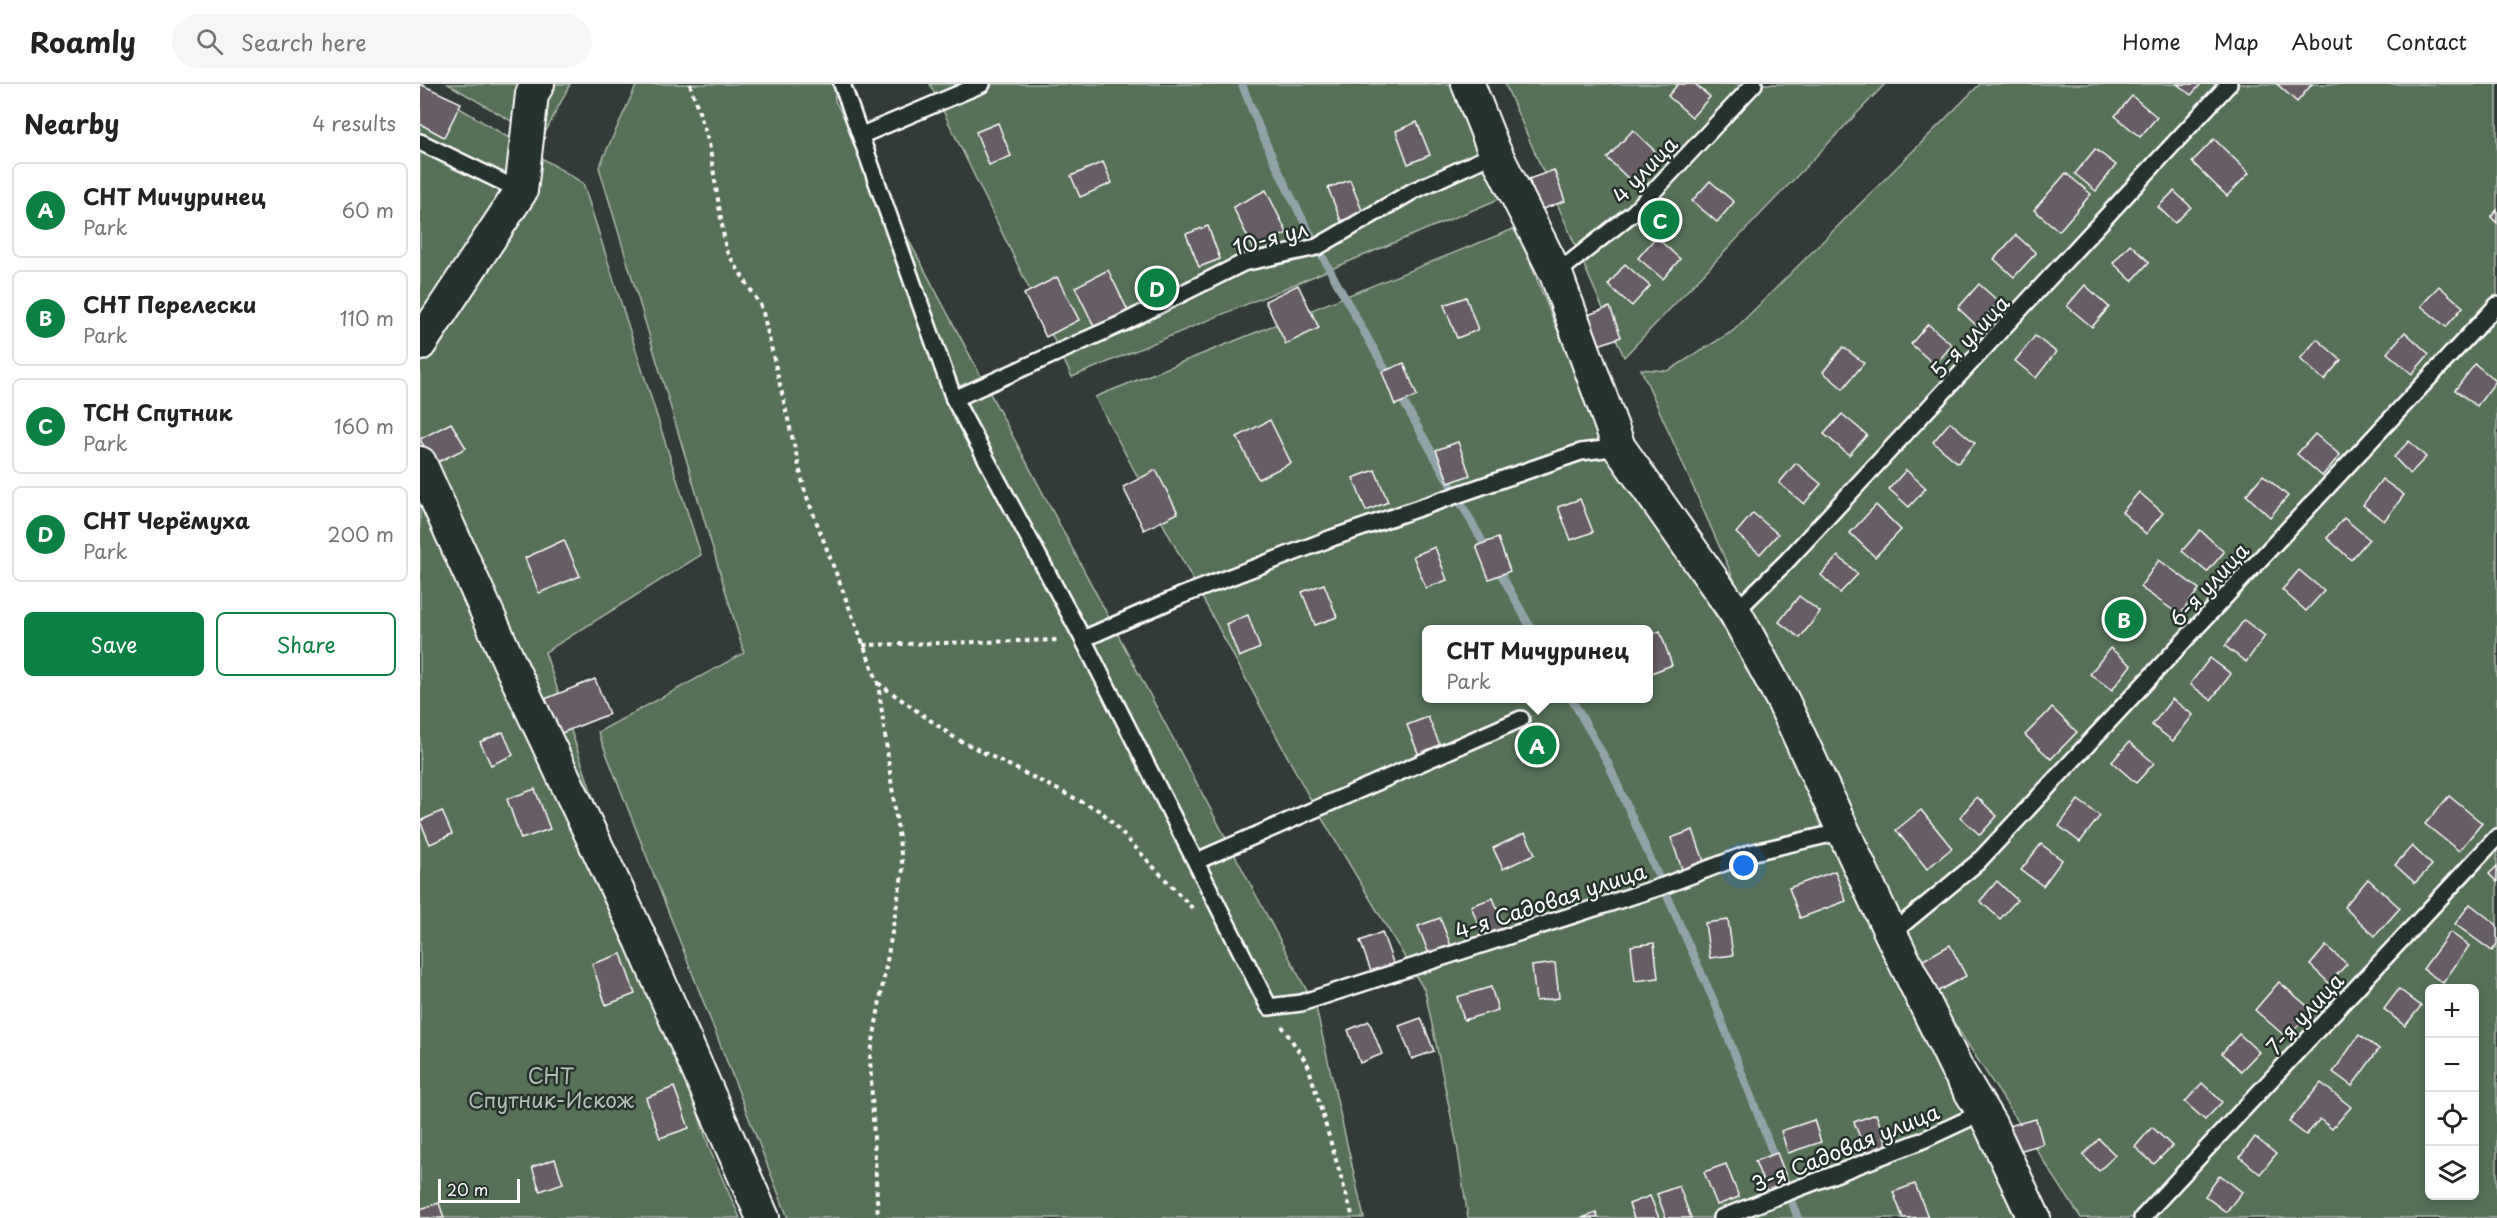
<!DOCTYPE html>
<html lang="en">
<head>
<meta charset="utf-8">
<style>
	body { margin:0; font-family:"Playpen Sans",sans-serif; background:#f6f6f6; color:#222 }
	.controls { position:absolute; right:18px; bottom:18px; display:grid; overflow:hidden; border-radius:9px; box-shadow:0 3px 9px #0003 }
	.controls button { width:54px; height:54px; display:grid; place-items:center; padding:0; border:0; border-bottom:2px solid #e0e0e0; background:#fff; color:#222; font:30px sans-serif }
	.scale { position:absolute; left:18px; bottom:15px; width:82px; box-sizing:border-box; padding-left:6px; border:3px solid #fff; border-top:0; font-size:16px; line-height:21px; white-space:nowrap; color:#fff; -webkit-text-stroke:4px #26332d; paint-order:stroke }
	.you { position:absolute; left:1324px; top:782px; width:21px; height:21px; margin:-15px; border:4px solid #fff; border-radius:50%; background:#1a73e8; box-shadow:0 0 0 9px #1a73e833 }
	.badge { display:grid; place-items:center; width:39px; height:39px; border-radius:50%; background:#0b8043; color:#fff; font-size:20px; font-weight:700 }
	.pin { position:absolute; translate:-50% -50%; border:3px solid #fff; box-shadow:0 2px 6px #0006 }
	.popup { position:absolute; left:1002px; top:541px; width:231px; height:78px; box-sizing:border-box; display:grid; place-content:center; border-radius:9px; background:#fff; filter:drop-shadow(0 2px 4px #0005); font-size:20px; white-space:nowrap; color:#767676 }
	.popup b { font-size:22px; color:#222 }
	.popup::after { content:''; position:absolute; left:50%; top:100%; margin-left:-12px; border:12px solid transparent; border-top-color:#fff }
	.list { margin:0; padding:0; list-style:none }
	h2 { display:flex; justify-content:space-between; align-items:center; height:78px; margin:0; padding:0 24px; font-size:26px }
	h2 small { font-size:20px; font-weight:400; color:#767676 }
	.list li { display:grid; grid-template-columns:39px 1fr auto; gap:18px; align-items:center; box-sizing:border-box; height:96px; margin:0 12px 12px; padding:0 12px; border:2px solid #e0e0e0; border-radius:9px }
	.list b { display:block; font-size:22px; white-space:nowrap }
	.list p { margin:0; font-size:20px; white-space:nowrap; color:#767676 }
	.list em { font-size:20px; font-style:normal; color:#767676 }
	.actions { display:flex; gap:12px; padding:18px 24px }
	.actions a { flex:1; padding:14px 0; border:2px solid #0b8043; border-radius:9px; text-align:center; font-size:21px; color:#0b8043 }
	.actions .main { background:#0b8043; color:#fff }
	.icon { flex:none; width:33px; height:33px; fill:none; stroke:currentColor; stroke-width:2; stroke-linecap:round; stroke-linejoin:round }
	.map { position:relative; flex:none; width:2077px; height:1134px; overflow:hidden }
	header { display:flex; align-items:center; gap:36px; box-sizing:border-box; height:84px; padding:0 30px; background:#fff; border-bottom:2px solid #e0e0e0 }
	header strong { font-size:28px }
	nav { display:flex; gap:33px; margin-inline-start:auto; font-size:21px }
	.search { width:420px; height:54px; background:#f6f6f6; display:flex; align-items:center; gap:15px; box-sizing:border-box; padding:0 21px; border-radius:33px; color:#767676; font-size:22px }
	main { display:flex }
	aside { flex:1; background:#fff }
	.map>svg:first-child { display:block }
	.green { fill:#577158; stroke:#abb8ac; stroke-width:1.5; fill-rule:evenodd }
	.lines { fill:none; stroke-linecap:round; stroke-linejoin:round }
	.stream { stroke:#90a3a7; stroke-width:8 }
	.building { fill:#665d65; stroke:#fff; stroke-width:1.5 }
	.lane-casing { stroke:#fff; stroke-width:20 }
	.street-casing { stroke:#fff; stroke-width:36 }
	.path { stroke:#fff; stroke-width:4; stroke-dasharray:4.5 4.5; stroke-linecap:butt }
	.lane { stroke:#26332d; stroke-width:15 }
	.street { stroke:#26332d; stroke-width:32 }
	.labels { text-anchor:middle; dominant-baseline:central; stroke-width:5; stroke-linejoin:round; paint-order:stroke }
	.street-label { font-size:21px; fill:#fff; stroke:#26332d }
	.park-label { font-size:21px; fill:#b3bfb4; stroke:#26332d }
</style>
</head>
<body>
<header>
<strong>Roamly</strong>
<div class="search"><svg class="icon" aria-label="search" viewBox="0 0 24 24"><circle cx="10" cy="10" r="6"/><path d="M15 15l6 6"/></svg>Search here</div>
<nav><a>Home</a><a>Map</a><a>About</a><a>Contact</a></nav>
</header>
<main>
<aside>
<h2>Nearby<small>4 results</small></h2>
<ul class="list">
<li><span class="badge">A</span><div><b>СНТ Мичуринец</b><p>Park</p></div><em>60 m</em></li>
<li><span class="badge">B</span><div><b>СНТ Перелески</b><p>Park</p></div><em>110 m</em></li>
<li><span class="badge">C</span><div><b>ТСН Спутник</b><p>Park</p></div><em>160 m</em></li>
<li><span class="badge">D</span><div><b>СНТ Черёмуха</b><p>Park</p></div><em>200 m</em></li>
</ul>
<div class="actions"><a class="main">Save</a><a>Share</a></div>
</aside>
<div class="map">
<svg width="2077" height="1134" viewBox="0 0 2077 1134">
	<rect width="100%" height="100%" fill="#333b38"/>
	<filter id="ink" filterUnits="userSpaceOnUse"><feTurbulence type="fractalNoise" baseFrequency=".0167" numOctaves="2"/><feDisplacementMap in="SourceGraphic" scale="12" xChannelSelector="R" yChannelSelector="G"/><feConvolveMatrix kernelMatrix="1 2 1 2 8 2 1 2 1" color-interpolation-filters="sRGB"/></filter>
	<g filter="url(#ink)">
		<!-- green -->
		<g class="green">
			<path d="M 0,0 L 163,99 L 281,471 L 125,568 L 291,1069 L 320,1134 L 0,1134 Z"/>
			<path d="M 28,0 L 150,0 L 122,55 Z"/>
			<path d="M 217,0 L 414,0 L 415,17 L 896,924 L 944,1134 L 368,1134 L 178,648 L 324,569 L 179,83 Z"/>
			<path d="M 510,0 L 1031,0 L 1079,115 L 652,293 Z"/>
			<path d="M 1085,0 L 1465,0 L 1204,273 Z"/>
			<path d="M 1560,0 L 2077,0 L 2077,1134 L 1661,1134 L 1459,824 L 1221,285 L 1248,287 L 1313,247 ZM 2010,904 L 2054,904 L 2054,1112 L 2010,1112 Z"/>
			<path d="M 1096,144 L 1188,371 L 1349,611 L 1600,1134 L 1048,1134 L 1037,1061 L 1005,907 L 888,711 L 675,313 ZM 1006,546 L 1228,546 L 1228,614 L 1006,614 Z"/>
		</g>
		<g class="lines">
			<!-- stream -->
			<g class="stream">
				<path d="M 822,0 C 860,103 917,199 970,294"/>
				<path d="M 978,308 L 1069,469"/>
				<path d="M 1077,483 L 1112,546"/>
				<path d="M 1151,614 L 1188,679 L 1296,922 L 1357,1080"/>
				<path d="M 1367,1106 L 1378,1134"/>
			</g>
		</g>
		<!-- building -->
		<g class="building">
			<path d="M 0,0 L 41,19 L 24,53 L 0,40 Z"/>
			<path d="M 1258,0 L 1275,0 L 1290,13 L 1272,33 L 1248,12 Z"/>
			<path d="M 1757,0 L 1781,0 L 1771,11 Z"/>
			<path d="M 1857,0 L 1892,0 L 1877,18 Z"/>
			<path d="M 1712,12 L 1737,33 L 1720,53 L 1695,32 Z"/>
			<path d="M 997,38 L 1010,71 L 988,80 L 976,47 Z"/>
			<path d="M 578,39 L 591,72 L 569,81 L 556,48 Z"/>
			<path d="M 1213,46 L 1239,71 L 1212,98 L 1187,74 Z"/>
			<path d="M 1794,55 L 1829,89 L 1807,112 L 1772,78 Z"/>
			<path d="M 1675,65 L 1696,81 L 1676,107 L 1655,90 Z"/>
			<path d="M 683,78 L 692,99 L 660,113 L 651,92 Z"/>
			<path d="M 1134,86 L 1145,117 L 1120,126 L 1109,95 Z"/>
			<path d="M 1646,89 L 1671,110 L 1639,147 L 1614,126 Z"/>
			<path d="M 930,96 L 943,129 L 921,137 L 908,104 Z"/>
			<path d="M 1290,97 L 1314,118 L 1297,138 L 1272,117 Z"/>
			<path d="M 846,106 L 867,149 L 834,166 L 813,123 Z"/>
			<path d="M 1754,107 L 1771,123 L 1755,139 L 1738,123 Z"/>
			<path d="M 2077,126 L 2077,139 L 2071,133 Z"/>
			<path d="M 788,142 L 800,175 L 779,183 L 766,150 Z"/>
			<path d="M 1596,151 L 1616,169 L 1594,193 L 1574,175 Z"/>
			<path d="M 1236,153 L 1260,175 L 1243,195 L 1218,174 Z"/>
			<path d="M 1710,160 L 1729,178 L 1712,197 L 1693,179 Z"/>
			<path d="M 1205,180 L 1230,202 L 1212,222 L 1188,201 Z"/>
			<path d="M 688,186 L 709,229 L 676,246 L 655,203 Z"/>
			<path d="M 637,193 L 659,236 L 626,253 L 604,210 Z"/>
			<path d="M 1559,200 L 1579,218 L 1557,242 L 1538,224 Z"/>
			<path d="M 878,201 L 899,244 L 866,260 L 845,217 Z"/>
			<path d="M 1665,201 L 1689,223 L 1672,243 L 1647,222 Z"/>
			<path d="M 2019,202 L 2043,223 L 2026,243 L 2001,222 Z"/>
			<path d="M 1046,213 L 1058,246 L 1037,254 L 1024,221 Z"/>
			<path d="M 1190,223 L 1201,253 L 1176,262 L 1165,232 Z"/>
			<path d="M 1508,240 L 1532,261 L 1515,281 L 1491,260 Z"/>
			<path d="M 1985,248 L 2009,270 L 1992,290 L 1967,269 Z"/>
			<path d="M 1615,252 L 1636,268 L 1616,294 L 1595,277 Z"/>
			<path d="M 1897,255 L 1921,276 L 1904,296 L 1880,275 Z"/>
			<path d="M 1423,263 L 1444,279 L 1423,305 L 1403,288 Z"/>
			<path d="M 984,279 L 997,312 L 975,321 L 962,288 Z"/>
			<path d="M 2055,280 L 2076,297 L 2057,322 L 2035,306 Z"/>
			<path d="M 1422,330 L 1447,351 L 1429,371 L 1404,350 Z"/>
			<path d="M 850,336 L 871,379 L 838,395 L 817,353 Z"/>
			<path d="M 1530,338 L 1555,359 L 1538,379 L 1513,358 Z"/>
			<path d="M 31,339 L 46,364 L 14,380 L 0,355 Z"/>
			<path d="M 1895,350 L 1920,371 L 1902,392 L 1877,370 Z"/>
			<path d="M 1989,357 L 2006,373 L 1990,390 L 1974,373 Z"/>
			<path d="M 1038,358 L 1050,391 L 1029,399 L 1016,366 Z"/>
			<path d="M 1376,379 L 1401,400 L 1384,420 L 1359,399 Z"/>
			<path d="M 736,386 L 758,429 L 724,446 L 703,403 Z"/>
			<path d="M 955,386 L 968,418 L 946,427 L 933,394 Z"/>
			<path d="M 1486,386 L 1506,404 L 1489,423 L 1469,405 Z"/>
			<path d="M 1843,391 L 1868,412 L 1850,433 L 1826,411 Z"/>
			<path d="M 1962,395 L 1984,411 L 1964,437 L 1943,421 Z"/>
			<path d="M 1719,408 L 1743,429 L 1726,450 L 1702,428 Z"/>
			<path d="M 1160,415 L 1173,448 L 1151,456 L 1138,423 Z"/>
			<path d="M 1456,421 L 1481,446 L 1455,473 L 1430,449 Z"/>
			<path d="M 1333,429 L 1358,450 L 1340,470 L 1316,449 Z"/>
			<path d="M 1924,434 L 1949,455 L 1931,476 L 1907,454 Z"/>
			<path d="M 1780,446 L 1804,468 L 1787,488 L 1762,467 Z"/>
			<path d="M 1078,454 L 1090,487 L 1069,495 L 1056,462 Z"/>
			<path d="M 144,456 L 160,492 L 119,509 L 105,474 Z"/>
			<path d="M 1015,463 L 1027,496 L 1006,504 L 993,472 Z"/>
			<path d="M 1418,472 L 1438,490 L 1420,509 L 1401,491 Z"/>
			<path d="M 1739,476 L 1779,505 L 1760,531 L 1720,503 Z"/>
			<path d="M 1879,486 L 1904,507 L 1886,527 L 1862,506 Z"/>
			<path d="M 904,500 L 917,533 L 895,541 L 882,508 Z"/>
			<path d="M 1379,512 L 1400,528 L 1380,554 L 1359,538 Z"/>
			<path d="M 828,531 L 840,564 L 819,573 L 806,540 Z"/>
			<path d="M 1824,536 L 1845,552 L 1826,578 L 1805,562 Z"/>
			<path d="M 1240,547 L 1252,581 L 1231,589 L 1228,581 L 1228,552 Z"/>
			<path d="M 1690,564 L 1711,581 L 1692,606 L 1670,590 Z"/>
			<path d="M 1790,574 L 1811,590 L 1791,616 L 1770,600 Z"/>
			<path d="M 175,595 L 189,630 L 139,650 L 125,615 Z"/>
			<path d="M 1752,615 L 1773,631 L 1753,657 L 1732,641 Z"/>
			<path d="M 1632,624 L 1657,648 L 1631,675 L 1605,651 Z"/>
			<path d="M 1008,633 L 1022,666 L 1000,674 L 987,641 Z"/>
			<path d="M 83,648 L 93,671 L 71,681 L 60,658 Z"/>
			<path d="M 1709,658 L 1734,679 L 1716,699 L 1692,678 Z"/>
			<path d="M 115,705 L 130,745 L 101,755 L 87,715 Z"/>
			<path d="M 2029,712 L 2062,739 L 2039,767 L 2005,740 Z"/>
			<path d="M 1557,713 L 1577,732 L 1560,751 L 1540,733 Z"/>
			<path d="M 1658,716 L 1680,732 L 1660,758 L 1639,742 Z"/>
			<path d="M 1501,726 L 1532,764 L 1507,785 L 1476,746 Z"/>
			<path d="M 22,727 L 32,750 L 10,760 L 0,737 Z"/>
			<path d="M 1273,746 L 1285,780 L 1263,788 L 1251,754 Z"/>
			<path d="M 1105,749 L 1115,770 L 1083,785 L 1073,764 Z"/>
			<path d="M 1621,760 L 1642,776 L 1623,802 L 1601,786 Z"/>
			<path d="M 1992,762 L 2012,781 L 1995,799 L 1975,781 Z"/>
			<path d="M 2077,782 L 2077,798 L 2069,790 Z"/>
			<path d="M 1415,787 L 1426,817 L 1380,834 L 1369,804 Z"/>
			<path d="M 1948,795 L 1980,824 L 1955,852 L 1924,823 Z"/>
			<path d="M 1577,797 L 1597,816 L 1580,835 L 1560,817 Z"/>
			<path d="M 1073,814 L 1086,847 L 1064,855 L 1051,822 Z"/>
			<path d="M 2050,820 L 2077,841 L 2077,860 L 2072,867 L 2035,840 Z"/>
			<path d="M 1020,834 L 1033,867 L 1011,875 L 998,842 Z"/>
			<path d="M 1308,836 L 1313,871 L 1290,874 L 1285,839 Z"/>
			<path d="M 962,848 L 974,881 L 952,890 L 940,857 Z"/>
			<path d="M 2030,848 L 2049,862 L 2023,899 L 2003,885 Z"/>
			<path d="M 1234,859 L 1238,894 L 1215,897 L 1211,862 Z"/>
			<path d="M 1530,861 L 1546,892 L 1513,910 L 1496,880 Z"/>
			<path d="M 1906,862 L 1927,880 L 1909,899 L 1890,881 Z"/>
			<path d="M 201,870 L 215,910 L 186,921 L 172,880 Z"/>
			<path d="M 1135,879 L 1139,914 L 1116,917 L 1112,882 Z"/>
			<path d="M 1859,898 L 1892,926 L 1867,954 L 1835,926 Z"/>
			<path d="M 1071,903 L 1078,926 L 1044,936 L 1037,913 Z"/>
			<path d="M 1979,905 L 2001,922 L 1985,942 L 1964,925 Z"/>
			<path d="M 1001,934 L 1014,967 L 992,975 L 979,942 Z"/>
			<path d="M 949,937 L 962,970 L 940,979 L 928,946 Z"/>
			<path d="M 1819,950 L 1839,968 L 1821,987 L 1802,969 Z"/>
			<path d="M 1939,951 L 1959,965 L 1932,1002 L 1913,988 Z"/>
			<path d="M 1782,999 L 1802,1018 L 1785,1036 L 1765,1018 Z"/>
			<path d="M 1901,999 L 1931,1023 L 1912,1045 L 1900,1035 L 1886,1051 L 1869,1038 Z"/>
			<path d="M 254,1003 L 269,1044 L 240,1054 L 226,1014 Z"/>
			<path d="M 1456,1030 L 1468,1063 L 1447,1071 L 1434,1038 Z"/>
			<path d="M 1616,1035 L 1623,1060 L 1592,1069 L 1584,1043 Z"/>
			<path d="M 1394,1036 L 1401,1058 L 1368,1069 L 1361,1047 Z"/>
			<path d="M 1732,1043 L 1752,1062 L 1734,1080 L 1715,1063 Z"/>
			<path d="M 1835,1053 L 1856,1070 L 1840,1090 L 1820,1073 Z"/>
			<path d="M 1679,1055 L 1695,1071 L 1679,1087 L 1663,1071 Z"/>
			<path d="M 1357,1069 L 1370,1102 L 1348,1110 L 1335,1077 Z"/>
			<path d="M 135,1075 L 143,1099 L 120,1107 L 112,1083 Z"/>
			<path d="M 1306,1080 L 1319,1113 L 1297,1121 L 1284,1088 Z"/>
			<path d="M 1800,1091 L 1822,1108 L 1806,1128 L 1785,1112 Z"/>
			<path d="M 1495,1100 L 1508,1133 L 1483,1134 L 1473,1108 Z"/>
			<path d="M 1259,1102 L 1271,1134 L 1246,1134 L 1237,1110 Z"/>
			<path d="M 1230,1112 L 1239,1134 L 1214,1134 L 1209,1120 Z"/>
			<path d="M 19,1119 L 24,1134 L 0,1134 L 0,1125 Z"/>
			<path d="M 1176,1129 L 1178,1134 L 1162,1134 Z"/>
		</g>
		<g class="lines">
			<defs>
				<g id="lane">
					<path d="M 422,0 L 534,315 L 663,555 L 849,923 L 881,919 L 1243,802 L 1330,769 L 1424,747"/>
					<path d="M 442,51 L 562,0"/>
					<path d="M 0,58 L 101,107"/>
					<path d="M 1136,190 L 1215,127 L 1334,0"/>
					<path d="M 534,315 L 701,240 L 823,179 L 897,163 L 993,107 L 1063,75 L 1074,66"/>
					<path d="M 1315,528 L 1366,478 L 1809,0"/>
					<path d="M 663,555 L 763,511 L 912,454 L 1161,368 L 1199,363"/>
					<path d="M 777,777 L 1101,635"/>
					<path d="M 1471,850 L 1558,778 L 2077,221"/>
					<path d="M 1301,1134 L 1501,1057 L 1563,1028"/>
					<path d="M 1722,1134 L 2077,753"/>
				</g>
				<g id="street">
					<path d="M 1048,0 L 1074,66 L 1136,190 L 1199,363 L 1315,528 L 1363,617 L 1471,850 L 1537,985 L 1570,1040 L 1614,1134"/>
					<path d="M 0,260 L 101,107 L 112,10 L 118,0"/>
					<path d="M 0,379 L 91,582 L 221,856 L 343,1134"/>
				</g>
			</defs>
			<!-- lane casing -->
			<use href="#lane" class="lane-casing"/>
			<!-- street casing -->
			<use href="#street" class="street-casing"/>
			<!-- path -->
			<g class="path">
				<path d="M 270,0 L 289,59 L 306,166 L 342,224 L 385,408 L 458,599 L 483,785 L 450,974 L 458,1134"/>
				<path d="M 443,561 L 638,556"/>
				<path d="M 458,599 L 535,654 L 682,728 L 774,826"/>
				<path d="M 862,942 L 888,981 L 933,1134"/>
			</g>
			<!-- lane -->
			<use href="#lane" class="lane"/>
			<!-- street -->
			<use href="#street" class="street"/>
		</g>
	</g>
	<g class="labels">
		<!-- street labels -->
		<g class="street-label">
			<text transform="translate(1224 85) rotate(-46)">4 улица</text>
			<text transform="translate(850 153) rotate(-15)">10-я ул</text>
			<text transform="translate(1549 252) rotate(-47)">5-я улица</text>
			<text transform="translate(1788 500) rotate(-47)">6-я улица</text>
			<text transform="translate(1130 816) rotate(-18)">4-я Садовая улица</text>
			<text transform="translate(1884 929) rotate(-47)">7-я улица</text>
			<text transform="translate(1425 1063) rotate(-22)">3-я Садовая улица</text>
		</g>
		<!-- park labels -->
		<g class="park-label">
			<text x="131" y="991">СНТ<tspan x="131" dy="24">Спутник-Искож</tspan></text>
		</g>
	</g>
</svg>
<div class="controls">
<button>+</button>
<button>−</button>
<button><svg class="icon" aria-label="locate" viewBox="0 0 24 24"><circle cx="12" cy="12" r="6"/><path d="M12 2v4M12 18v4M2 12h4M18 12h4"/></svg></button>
<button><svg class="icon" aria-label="layers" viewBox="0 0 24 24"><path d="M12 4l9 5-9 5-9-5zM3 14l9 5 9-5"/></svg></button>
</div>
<div class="scale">20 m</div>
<div class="you"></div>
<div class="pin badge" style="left:1117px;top:661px">A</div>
<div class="popup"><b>СНТ Мичуринец</b>Park</div>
<div class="pin badge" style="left:1704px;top:535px">B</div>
<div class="pin badge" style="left:1240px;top:136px">C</div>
<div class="pin badge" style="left:737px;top:204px">D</div>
</div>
</main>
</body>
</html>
